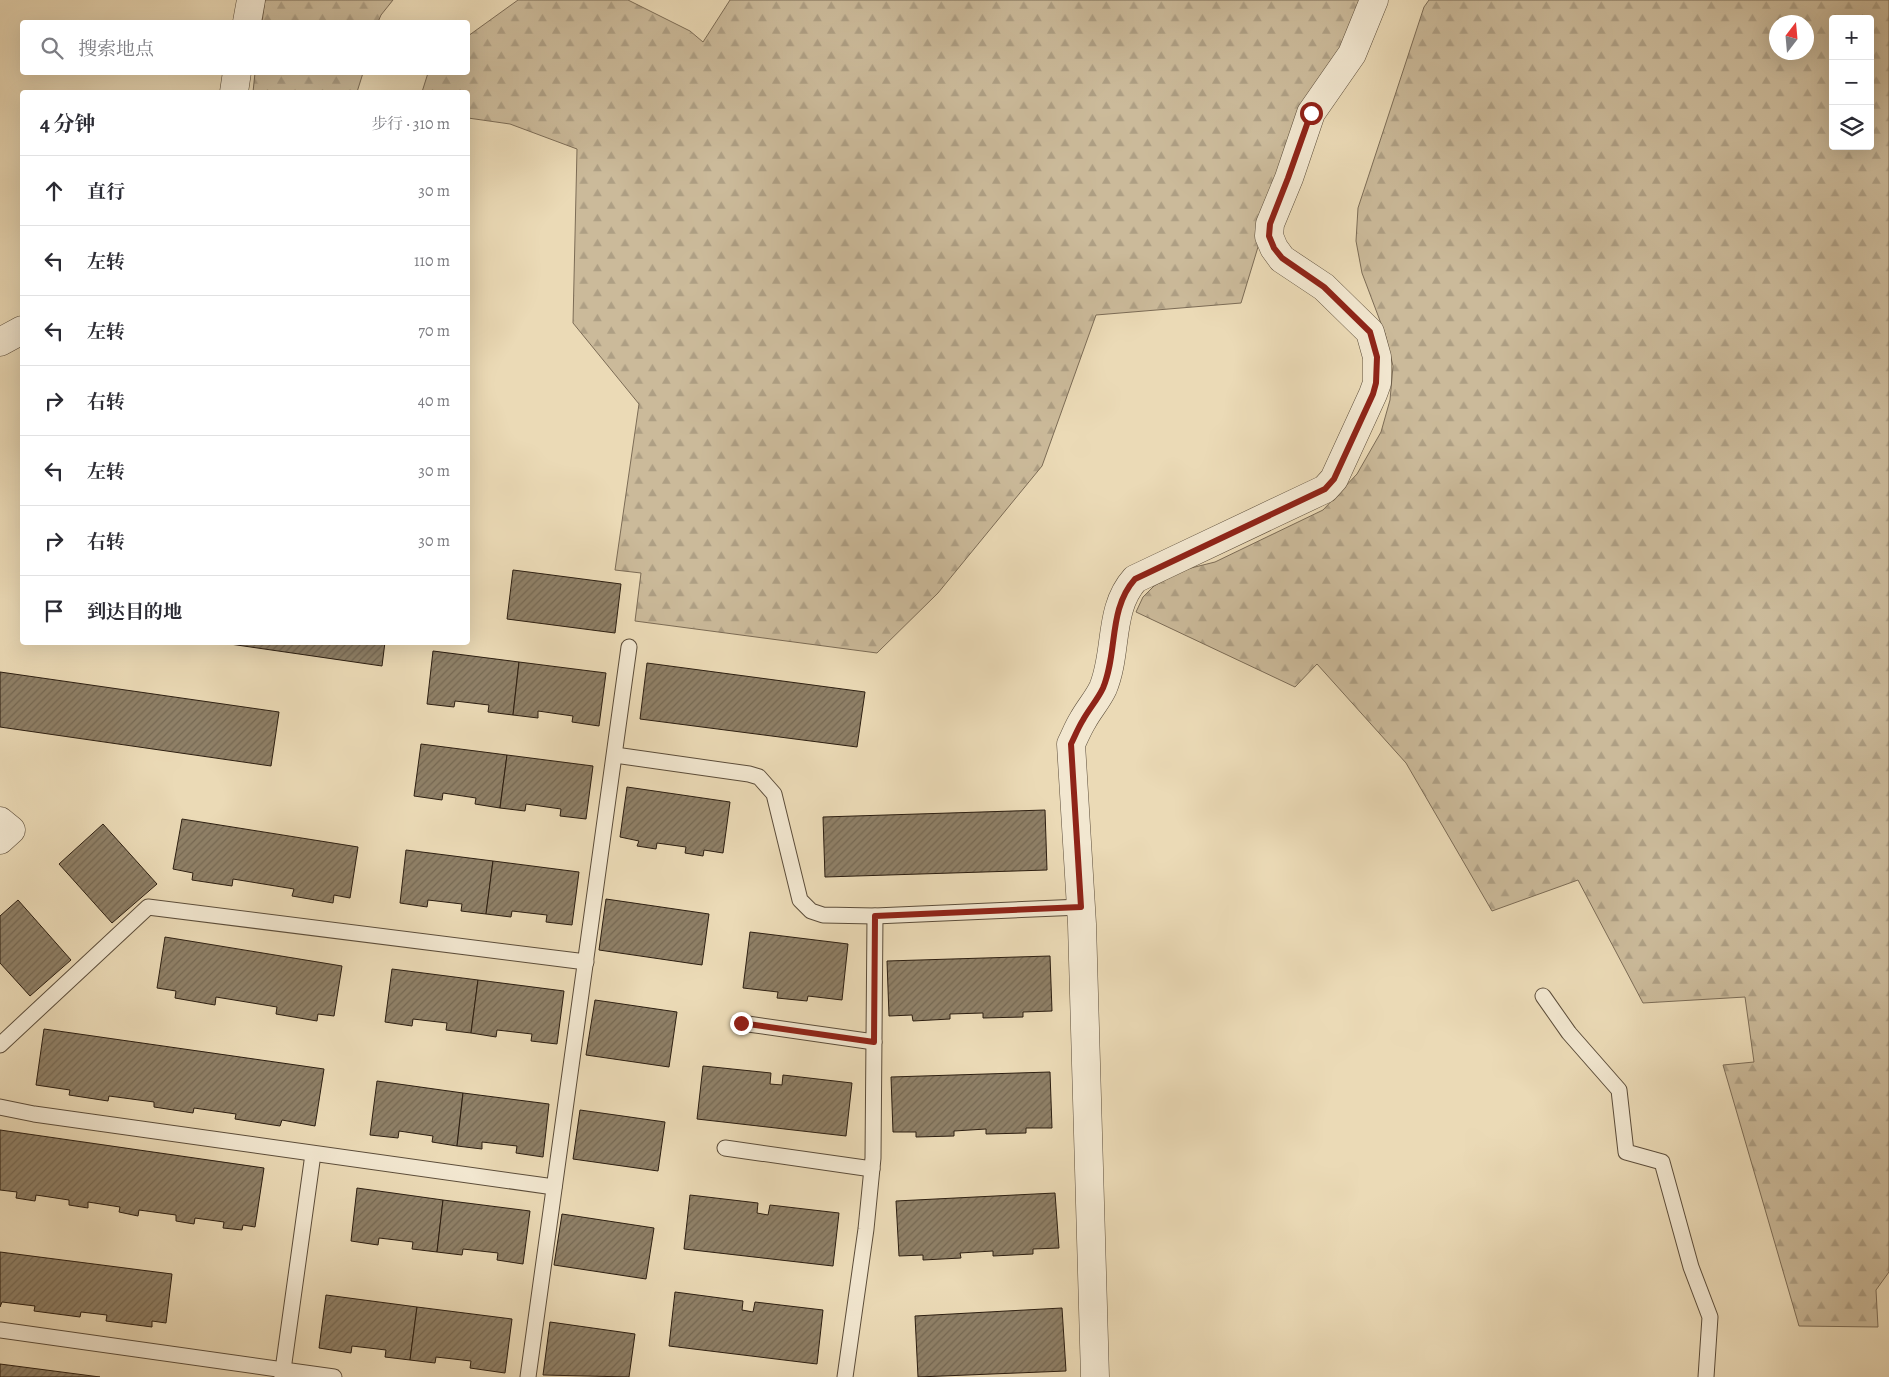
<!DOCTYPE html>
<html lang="zh">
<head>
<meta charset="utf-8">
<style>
	body { margin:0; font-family:Alegreya,"Noto Serif SC",serif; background:#f2f2f3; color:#2b2b33 }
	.controls { position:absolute; right:15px; top:15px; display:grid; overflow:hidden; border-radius:5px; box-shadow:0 5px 20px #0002 }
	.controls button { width:45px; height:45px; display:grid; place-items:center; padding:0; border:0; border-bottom:1px solid #e1e1e2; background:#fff; color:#2b2b33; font:25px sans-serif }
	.compass { position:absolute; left:1769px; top:15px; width:45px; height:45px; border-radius:50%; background:#fff; box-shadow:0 5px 20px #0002; rotate:16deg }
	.stop { position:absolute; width:15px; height:15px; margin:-11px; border:4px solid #8f2418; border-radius:50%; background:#fff }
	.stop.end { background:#8f2418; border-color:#fff; box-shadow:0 1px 5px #0008 }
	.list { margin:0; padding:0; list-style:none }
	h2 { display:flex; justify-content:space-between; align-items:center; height:65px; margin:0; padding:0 20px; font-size:21px }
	h2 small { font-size:16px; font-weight:400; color:#7c7c81 }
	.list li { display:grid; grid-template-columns:32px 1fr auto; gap:15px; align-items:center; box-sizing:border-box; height:70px; padding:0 20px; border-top:1px solid #e1e1e2 }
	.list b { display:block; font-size:19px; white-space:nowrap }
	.list em { font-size:16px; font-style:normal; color:#7c7c81 }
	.icon { flex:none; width:28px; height:28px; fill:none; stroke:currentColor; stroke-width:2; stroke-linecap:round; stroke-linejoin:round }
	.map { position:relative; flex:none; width:1889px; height:1377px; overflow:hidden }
	.search { position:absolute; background:#fff; box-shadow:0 5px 20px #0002; left:20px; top:20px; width:450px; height:55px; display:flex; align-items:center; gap:12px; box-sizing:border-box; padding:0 18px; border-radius:5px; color:#7c7c81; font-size:19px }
	.panel { position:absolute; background:#fff; box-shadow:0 5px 20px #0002; left:20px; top:90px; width:450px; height:555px; border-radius:5px }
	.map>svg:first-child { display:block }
	.forest { fill:url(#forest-firs); stroke:#7c6c56; fill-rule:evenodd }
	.building { fill:url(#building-hatch); stroke:#2c1e11 }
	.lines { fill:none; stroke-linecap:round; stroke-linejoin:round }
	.lane-casing { stroke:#5c4d3a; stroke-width:17 }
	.street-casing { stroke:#5c4d3a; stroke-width:29 }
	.lane { stroke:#f2e7d0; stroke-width:15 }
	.street { stroke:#f2e7d0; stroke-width:28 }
	.route { stroke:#8f2418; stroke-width:6 }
</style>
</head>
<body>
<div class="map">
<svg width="1889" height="1377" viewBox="0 0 1889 1377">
	<defs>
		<pattern id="forest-firs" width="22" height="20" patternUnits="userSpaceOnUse" patternTransform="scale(1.25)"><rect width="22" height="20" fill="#cbba9a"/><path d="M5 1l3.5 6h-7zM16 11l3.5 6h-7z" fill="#ae9f84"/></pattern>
		<pattern id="building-hatch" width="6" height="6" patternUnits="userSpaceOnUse" patternTransform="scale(1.25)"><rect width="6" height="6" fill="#8f8067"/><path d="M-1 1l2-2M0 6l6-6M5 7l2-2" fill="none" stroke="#756853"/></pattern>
	</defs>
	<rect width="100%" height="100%" fill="#ebdab6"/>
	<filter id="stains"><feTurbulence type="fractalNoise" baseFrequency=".004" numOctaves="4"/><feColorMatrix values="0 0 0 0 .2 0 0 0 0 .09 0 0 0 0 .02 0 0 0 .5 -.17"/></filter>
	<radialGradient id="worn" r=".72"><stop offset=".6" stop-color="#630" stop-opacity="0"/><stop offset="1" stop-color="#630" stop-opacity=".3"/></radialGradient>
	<!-- forest -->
	<g class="forest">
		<path d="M 265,0 L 393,0 L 381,15 L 378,22 L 262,22 Z"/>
		<path d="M 518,0 L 628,0 L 690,31 L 703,42 L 730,0 L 1364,0 L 1352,32 L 1299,112 L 1241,303 L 1096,315 L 1042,466 L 938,593 L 877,653 L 635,621 L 641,573 L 615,570 L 639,404 L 573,323 L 577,149 L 510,124 L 468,118 L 468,92 L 422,92 L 428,73 L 468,72 L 468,36 Z"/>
		<path d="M 1429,0 L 1889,0 L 1889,1272 L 1876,1290 L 1878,1327 L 1799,1326 L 1723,1065 L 1754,1062 L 1745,997 L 1643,1003 L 1578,880 L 1492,911 L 1406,763 L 1317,664 L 1295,687 L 1136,612 L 1143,597 L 1154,586 L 1183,570 L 1215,562 L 1323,510 L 1357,474 L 1381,432 L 1390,400 L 1393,366 L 1385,334 L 1362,273 L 1356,241 L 1358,208 L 1424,7 ZM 1833,19 L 1870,19 L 1870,146 L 1833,146 ZM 1776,22 L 1806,22 L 1806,52 L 1776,52 Z"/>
		<path d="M 255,73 L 255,72 L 363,73 L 357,92 L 253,92 Z"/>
	</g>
	<!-- building -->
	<g class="building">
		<path d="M 513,570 L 621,584 L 615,633 L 507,619 Z"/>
		<path d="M 216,642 L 385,642 L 382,666 Z"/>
		<path d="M 433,651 L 519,662 L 513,715 L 488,712 L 489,705 L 455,701 L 454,707 L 427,704 Z"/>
		<path d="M 519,662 L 606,673 L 599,726 L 572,722 L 573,716 L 538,711 L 538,718 L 513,715 Z"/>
		<path d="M 647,663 L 865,692 L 857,747 L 640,719 Z"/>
		<path d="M 0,672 L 279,712 L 271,766 L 0,727 Z"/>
		<path d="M 421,744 L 507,755 L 500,808 L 475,804 L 476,798 L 443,793 L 442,800 L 414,796 Z"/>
		<path d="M 507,755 L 593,766 L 586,819 L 560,816 L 561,809 L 526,804 L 525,811 L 500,808 Z"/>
		<path d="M 627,787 L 730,802 L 723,853 L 704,850 L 703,856 L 685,853 L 686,847 L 657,843 L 656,849 L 637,846 L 639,841 L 620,837 Z"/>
		<path d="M 1045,810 L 1047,870 L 825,877 L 823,817 Z"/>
		<path d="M 182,819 L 358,847 L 350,898 L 334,895 L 333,903 L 292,896 L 294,889 L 233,879 L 232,886 L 192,880 L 193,873 L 173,869 Z"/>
		<path d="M 103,824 L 157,884 L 112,923 L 59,864 Z"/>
		<path d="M 406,850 L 493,861 L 486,914 L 461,911 L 462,904 L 428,900 L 427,907 L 400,903 Z"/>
		<path d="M 493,861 L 579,872 L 572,925 L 546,922 L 547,915 L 512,911 L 511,917 L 486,914 Z"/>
		<path d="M 606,899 L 709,914 L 702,965 L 599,950 Z"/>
		<path d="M 18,900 L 71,960 L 30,996 L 0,963 L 0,916 Z"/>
		<path d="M 750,932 L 848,944 L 842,1000 L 808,996 L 807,1001 L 777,998 L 778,992 L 743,988 Z"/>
		<path d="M 165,937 L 342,966 L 334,1016 L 318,1014 L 317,1021 L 276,1014 L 277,1007 L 216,997 L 215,1005 L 175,998 L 176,991 L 157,988 Z"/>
		<path d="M 1050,956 L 1052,1011 L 1023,1012 L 1023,1017 L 983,1018 L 983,1013 L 950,1014 L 950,1019 L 913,1021 L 912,1015 L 889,1016 L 887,961 Z"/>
		<path d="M 392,969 L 478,980 L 471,1033 L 446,1030 L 447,1023 L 413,1019 L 412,1026 L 385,1022 Z"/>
		<path d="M 478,980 L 564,991 L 557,1044 L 531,1041 L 532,1034 L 497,1030 L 496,1037 L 471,1033 Z"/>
		<path d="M 595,1000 L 677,1012 L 669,1067 L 586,1055 Z"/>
		<path d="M 44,1029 L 324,1069 L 315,1126 L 282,1120 L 280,1126 L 235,1119 L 236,1114 L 194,1108 L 193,1113 L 154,1107 L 154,1102 L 109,1096 L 108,1101 L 69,1095 L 70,1090 L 36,1085 Z"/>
		<path d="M 703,1066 L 771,1073 L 770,1084 L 782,1085 L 783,1075 L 852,1083 L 846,1136 L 697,1119 Z"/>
		<path d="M 1050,1072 L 1052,1128 L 1026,1128 L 1026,1133 L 986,1134 L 986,1129 L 954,1131 L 954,1136 L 916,1137 L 916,1132 L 893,1132 L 891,1077 Z"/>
		<path d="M 377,1081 L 463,1093 L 457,1146 L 432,1142 L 433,1136 L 399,1131 L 398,1138 L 370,1135 Z"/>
		<path d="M 463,1093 L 549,1104 L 543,1157 L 516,1153 L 517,1146 L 482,1142 L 482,1149 L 457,1146 Z"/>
		<path d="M 580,1110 L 665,1122 L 658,1171 L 573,1159 Z"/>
		<path d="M 0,1130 L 264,1168 L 255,1227 L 243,1225 L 242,1230 L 223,1228 L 224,1222 L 195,1218 L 194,1224 L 176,1221 L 176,1215 L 139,1210 L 138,1216 L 119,1212 L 120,1207 L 88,1202 L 88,1208 L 69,1205 L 69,1200 L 36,1195 L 35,1201 L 16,1198 L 17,1192 L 0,1190 Z"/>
		<path d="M 357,1188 L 443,1200 L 437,1252 L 412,1249 L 413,1242 L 379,1238 L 378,1245 L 351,1241 Z"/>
		<path d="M 1055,1193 L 1059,1248 L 1033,1249 L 1033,1254 L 993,1256 L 993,1251 L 960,1253 L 961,1258 L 923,1260 L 923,1255 L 899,1256 L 896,1201 Z"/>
		<path d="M 690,1195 L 758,1203 L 757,1213 L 768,1215 L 770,1205 L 839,1213 L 833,1266 L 684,1249 Z"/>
		<path d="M 443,1200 L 530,1211 L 523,1264 L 497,1260 L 498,1253 L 463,1249 L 462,1255 L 437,1252 Z"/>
		<path d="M 562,1214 L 654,1228 L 646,1279 L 554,1265 Z"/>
		<path d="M 0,1252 L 172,1274 L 166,1323 L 152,1321 L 152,1327 L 106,1321 L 107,1315 L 81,1312 L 80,1317 L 34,1311 L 35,1306 L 2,1302 L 0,1307 Z"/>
		<path d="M 675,1292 L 743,1301 L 742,1310 L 753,1312 L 755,1302 L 823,1310 L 817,1364 L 669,1346 Z"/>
		<path d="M 326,1295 L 417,1307 L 410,1360 L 385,1357 L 386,1350 L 352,1346 L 351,1353 L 319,1348 Z"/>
		<path d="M 417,1307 L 512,1319 L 505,1373 L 470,1368 L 471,1361 L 436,1357 L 435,1363 L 410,1360 Z"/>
		<path d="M 1062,1308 L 1066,1371 L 918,1377 L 915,1316 Z"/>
		<path d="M 550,1322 L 635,1334 L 629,1377 L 543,1375 Z"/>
		<path d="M 0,1364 L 100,1377 L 0,1377 Z"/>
	</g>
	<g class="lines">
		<defs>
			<g id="lane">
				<path d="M 615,755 L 749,774 L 759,777 L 774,794 L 800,900 L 811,911 L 823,915 L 875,916 L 1081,907"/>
				<path d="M 1543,996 L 1569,1033 L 1619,1090 L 1626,1152 L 1662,1162 L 1691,1267 L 1710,1317 L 1706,1377"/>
				<path d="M 741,1023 L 874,1042"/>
				<path d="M 0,1045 L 148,907 L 586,962"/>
				<path d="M 0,1107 L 34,1114 L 554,1187"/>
				<path d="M 725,1148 L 872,1169"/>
				<path d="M 0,1330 L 334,1377"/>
				<path d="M 282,1377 L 313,1154"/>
				<path d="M 528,1377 L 629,647"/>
				<path d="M 845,1377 L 866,1229 L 873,1158 L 875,916"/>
			</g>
			<g id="street">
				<path d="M 247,22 L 251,0"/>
				<path d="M 234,92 L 237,72"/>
				<path d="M 0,342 L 22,330"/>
				<path d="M 0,821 L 11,830 L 0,840"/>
				<path d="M 1095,1377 L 1082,924 L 1071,744 C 1075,736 1078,728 1083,720 C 1089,709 1098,699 1103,688 C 1118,652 1108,609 1135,579 L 1325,489 L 1334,479 L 1373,394 L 1377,383 L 1377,357 L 1370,332 L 1324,287 L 1282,259 L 1274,248 L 1269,236 L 1270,224 L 1289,178 L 1311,113 L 1352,54 L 1374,0"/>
			</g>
		</defs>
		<!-- lane casing -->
		<use href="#lane" class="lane-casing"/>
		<!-- street casing -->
		<use href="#street" class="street-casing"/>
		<!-- lane -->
		<use href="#lane" class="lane"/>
		<!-- street -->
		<use href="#street" class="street"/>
	</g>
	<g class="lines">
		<!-- route -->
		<path class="route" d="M 741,1023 L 874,1042 L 875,916 L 1081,907 L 1071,744 C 1075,736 1078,728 1083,720 C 1089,709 1098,699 1103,688 C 1118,652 1108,609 1135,579 L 1325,489 L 1334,479 L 1373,394 L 1376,383 L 1377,357 L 1370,332 L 1324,287 L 1282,258 L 1274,248 L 1269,236 L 1270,224 L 1288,178 L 1311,113"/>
	</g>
	<rect width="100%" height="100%" filter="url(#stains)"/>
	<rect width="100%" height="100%" fill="url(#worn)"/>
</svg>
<div class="controls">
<button>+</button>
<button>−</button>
<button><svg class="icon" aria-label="layers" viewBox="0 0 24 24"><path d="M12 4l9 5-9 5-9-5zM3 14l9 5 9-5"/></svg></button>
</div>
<svg class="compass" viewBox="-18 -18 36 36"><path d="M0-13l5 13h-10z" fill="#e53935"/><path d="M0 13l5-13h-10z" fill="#7c7c81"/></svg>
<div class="stop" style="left:1311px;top:113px"></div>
<div class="stop end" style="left:741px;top:1023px"></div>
<div class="search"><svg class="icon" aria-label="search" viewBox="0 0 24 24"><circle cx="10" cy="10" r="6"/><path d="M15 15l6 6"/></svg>搜索地点</div>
<section class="panel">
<h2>4 分钟<small>步行 · 310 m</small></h2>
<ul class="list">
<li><svg class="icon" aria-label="ahead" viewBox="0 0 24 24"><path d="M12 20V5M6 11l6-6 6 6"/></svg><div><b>直行</b></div><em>30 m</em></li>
<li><svg class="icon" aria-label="left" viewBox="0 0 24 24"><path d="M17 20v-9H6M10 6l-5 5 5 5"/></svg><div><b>左转</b></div><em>110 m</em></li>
<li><svg class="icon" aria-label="left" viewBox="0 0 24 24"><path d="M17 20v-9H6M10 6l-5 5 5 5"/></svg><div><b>左转</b></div><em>70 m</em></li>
<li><svg class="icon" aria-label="right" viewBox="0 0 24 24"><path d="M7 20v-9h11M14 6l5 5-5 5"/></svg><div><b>右转</b></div><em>40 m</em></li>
<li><svg class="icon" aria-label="left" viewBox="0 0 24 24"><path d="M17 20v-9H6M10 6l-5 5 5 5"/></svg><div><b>左转</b></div><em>30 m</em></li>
<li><svg class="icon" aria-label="right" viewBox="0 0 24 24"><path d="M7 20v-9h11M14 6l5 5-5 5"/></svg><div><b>右转</b></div><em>30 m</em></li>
<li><svg class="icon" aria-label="arrive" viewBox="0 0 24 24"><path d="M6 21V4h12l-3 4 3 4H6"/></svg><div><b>到达目的地</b></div></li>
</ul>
</section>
</div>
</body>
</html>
